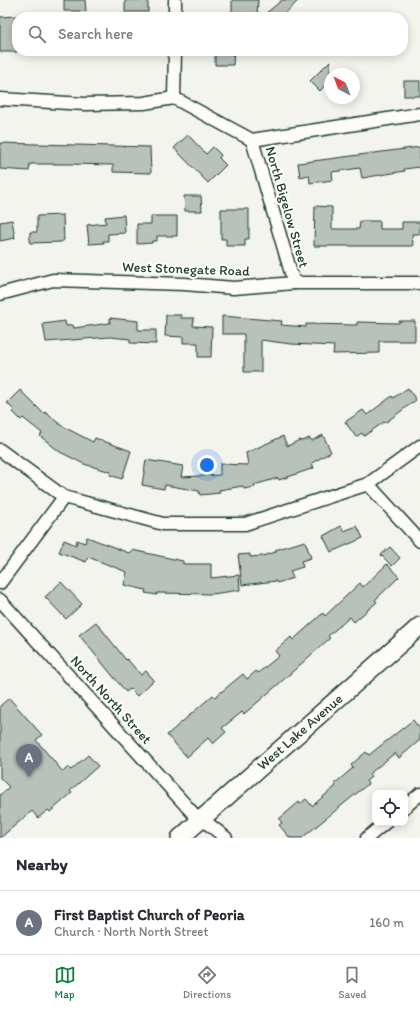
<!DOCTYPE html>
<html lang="en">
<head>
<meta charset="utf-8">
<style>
	body { margin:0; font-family:Itim,sans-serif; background:#f2f2f3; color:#2b2b33 }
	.controls { position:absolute; right:12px; bottom:12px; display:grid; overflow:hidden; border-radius:8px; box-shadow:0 2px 10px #0003 }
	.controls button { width:36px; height:36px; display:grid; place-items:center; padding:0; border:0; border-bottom:1px solid #e1e1e2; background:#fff; color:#2b2b33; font:20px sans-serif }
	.compass { position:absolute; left:324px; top:68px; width:36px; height:36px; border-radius:50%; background:#fff; box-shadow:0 2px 10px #0003; rotate:318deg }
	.you { position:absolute; left:207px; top:465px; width:14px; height:14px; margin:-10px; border:3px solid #fff; border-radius:50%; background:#1a73e8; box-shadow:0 0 0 6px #1a73e833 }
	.badge { display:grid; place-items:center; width:26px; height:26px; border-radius:50%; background:#0b8043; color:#fff; font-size:13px; font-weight:700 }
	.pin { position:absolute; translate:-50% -33px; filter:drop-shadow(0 1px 2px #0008) }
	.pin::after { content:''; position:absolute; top:21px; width:14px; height:12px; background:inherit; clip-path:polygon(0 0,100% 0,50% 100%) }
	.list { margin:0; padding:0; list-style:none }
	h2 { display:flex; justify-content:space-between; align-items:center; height:52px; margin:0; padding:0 16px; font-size:17px }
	h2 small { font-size:13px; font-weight:400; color:#7c7c81 }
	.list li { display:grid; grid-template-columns:26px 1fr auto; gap:12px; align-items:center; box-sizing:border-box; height:64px; padding:0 16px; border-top:1px solid #e1e1e2 }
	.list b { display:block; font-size:15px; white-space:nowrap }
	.list p { margin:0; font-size:13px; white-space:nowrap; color:#7c7c81 }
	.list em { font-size:13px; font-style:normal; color:#7c7c81 }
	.icon { flex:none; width:22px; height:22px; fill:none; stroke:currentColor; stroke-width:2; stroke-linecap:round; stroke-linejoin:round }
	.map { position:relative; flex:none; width:420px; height:838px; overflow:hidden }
	.search { position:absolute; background:#fff; box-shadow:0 2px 10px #0003; left:12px; right:12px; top:12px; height:44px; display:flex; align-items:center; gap:10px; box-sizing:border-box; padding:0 14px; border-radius:16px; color:#7c7c81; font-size:15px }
	.sheet { height:116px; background:#fff }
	nav { display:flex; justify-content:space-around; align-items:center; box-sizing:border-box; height:56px; border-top:1px solid #e1e1e2; background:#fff; font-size:11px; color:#7c7c81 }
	nav a { display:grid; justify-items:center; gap:2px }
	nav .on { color:#0b8043 }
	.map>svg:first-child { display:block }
	.building { fill:#b9c1bb; stroke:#1f3d34 }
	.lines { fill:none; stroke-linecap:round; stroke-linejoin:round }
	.street-casing { stroke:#1f3d34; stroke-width:15 }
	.secondary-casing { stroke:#1f3d34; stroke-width:20 }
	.street { stroke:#fdfcf7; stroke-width:12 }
	.secondary { stroke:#fdfcf7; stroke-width:17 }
	.labels { text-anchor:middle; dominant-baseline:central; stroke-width:4; stroke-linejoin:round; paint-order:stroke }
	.street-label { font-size:14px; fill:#1f3d34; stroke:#fdfcf7 }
</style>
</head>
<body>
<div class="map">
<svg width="420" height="838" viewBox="0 0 420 838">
	<rect width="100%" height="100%" fill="#f4f4ef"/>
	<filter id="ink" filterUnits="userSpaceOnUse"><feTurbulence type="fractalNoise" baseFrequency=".025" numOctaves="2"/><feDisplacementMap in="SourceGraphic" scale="8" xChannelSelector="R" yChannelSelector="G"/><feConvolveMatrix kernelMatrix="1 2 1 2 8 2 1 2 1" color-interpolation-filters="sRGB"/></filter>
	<g filter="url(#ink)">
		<!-- building -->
		<g class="building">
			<path d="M 64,0 L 85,0 L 86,11 L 64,11 Z"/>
			<rect x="125" y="0" width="23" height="12"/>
			<path d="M 232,0 L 258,0 L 257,15 L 232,14 Z"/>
			<path d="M 282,0 L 299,0 L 282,16 L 264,15 Z"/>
			<path d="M 17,16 L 17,52 L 0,52 L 0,17 Z"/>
			<path d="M 218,51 L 234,51 L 233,65 L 215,65 L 215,53 L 218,53 Z"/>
			<path d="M 330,61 L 330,91 L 324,86 L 320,91 L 310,81 Z"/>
			<rect x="404" y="81" width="16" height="15"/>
			<path d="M 188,135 L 206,154 L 213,147 L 221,155 L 219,158 L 226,165 L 208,183 L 174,148 Z"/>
			<path d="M 0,143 L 150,147 L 151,173 L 113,172 L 113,165 L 69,164 L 30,164 L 29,171 L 0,169 Z"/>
			<path d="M 420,147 L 420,167 L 404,169 L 405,171 L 362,178 L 360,168 L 332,172 L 333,180 L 310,183 L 309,175 L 300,177 L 298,163 Z"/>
			<path d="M 184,196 L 201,196 L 202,211 L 185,211 Z"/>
			<path d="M 315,206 L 332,207 L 332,229 L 359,229 L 360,221 L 380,221 L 380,229 L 402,229 L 402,222 L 420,222 L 420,234 L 412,234 L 413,246 L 314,246 Z"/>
			<path d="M 221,209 L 249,209 L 249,239 L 245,239 L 245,246 L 226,246 L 226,239 L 221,239 Z"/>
			<path d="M 63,215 L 64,240 L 61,242 L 30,243 L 30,232 L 37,232 L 37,216 Z"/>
			<path d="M 124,215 L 125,233 L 108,234 L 108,241 L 103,241 L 104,243 L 89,244 L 87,225 L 106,223 L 105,217 Z"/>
			<path d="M 151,216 L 177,216 L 177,236 L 157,236 L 157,241 L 152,241 L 152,243 L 137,244 L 137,224 L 151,224 Z"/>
			<path d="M 12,220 L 15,238 L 0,241 L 0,222 Z"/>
			<path d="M 166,315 L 181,315 L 181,318 L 194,318 L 193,326 L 212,327 L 211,357 L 198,357 L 198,343 L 183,343 L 183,337 L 165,336 Z"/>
			<path d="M 222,316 L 282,321 L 281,325 L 306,327 L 306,324 L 357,325 L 357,322 L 399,323 L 399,321 L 415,321 L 415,341 L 379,341 L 379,353 L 333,354 L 334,346 L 291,344 L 261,340 L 261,372 L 244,372 L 244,334 L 222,334 Z"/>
			<path d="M 110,318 L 138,321 L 138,330 L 156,330 L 156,344 L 130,343 L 130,339 L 110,337 L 46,342 L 43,324 L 65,321 L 66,326 L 73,325 L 74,328 L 110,323 Z"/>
			<path d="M 408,388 L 416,400 L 385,423 L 384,422 L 364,436 L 362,433 L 356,437 L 345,422 L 363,410 L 367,415 L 392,396 L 393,398 Z"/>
			<path d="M 20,390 L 44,414 L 45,412 L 62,426 L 93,442 L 95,438 L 131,451 L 122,479 L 110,475 L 111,472 L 84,464 L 60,452 L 40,436 L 42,433 L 23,418 L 21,420 L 13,412 L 14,410 L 7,403 Z"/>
			<path d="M 323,435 L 331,452 L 312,463 L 314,468 L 279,480 L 278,478 L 254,485 L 255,487 L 244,489 L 243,486 L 219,490 L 220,493 L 200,495 L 199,491 L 165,485 L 164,489 L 142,485 L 146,460 L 183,466 L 181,477 L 220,475 L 220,464 L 248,465 L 246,453 L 283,436 L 287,446 L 300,440 L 301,441 L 310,438 L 311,441 Z"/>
			<path d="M 341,526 L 344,531 L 357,526 L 363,538 L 331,552 L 323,536 Z"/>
			<path d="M 87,537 L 129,553 L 132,550 L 183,561 L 183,564 L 211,564 L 211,578 L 239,575 L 240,590 L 212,594 L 157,593 L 157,595 L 145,593 L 146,590 L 124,585 L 127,572 L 88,557 L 86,562 L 59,552 L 64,540 L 76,545 L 77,540 L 85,543 Z"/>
			<path d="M 305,541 L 311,558 L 301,561 L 303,567 L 290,571 L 293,578 L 277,583 L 276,581 L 242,585 L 238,555 L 250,554 L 250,557 L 263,556 L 276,552 L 275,550 Z"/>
			<path d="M 390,547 L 400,558 L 392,566 L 381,555 Z"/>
			<path d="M 387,564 L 399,577 L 375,600 L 377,602 L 354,622 L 350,617 L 328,636 L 330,638 L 281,682 L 244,714 L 242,712 L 222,728 L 226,732 L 213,744 L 208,738 L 187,757 L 167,735 L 213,695 L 215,697 L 243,674 L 247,679 L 256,671 L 258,673 L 279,656 L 275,651 L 291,637 L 293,640 L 323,613 L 325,616 L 360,583 L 363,587 Z"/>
			<path d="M 61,582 L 82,604 L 66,619 L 45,597 Z"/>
			<path d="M 96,622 L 126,660 L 127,659 L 141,675 L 146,671 L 154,680 L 137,696 L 130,689 L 126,692 L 79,635 Z"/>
			<path d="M 9,698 L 42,735 L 36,740 L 63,772 L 68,767 L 71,770 L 88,755 L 98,766 L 70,791 L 72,793 L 50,812 L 48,810 L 38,818 L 32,811 L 0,838 L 0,795 L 9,787 L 0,778 L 0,706 Z"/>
			<path d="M 413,720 L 420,729 L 420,740 L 399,758 L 395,753 L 369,774 L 371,777 L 366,781 L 368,784 L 302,838 L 290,838 L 279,825 L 282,823 L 279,819 L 299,802 L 300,804 L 306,799 L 312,806 L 336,786 L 334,784 L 353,768 L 351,765 L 366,752 L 369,755 Z"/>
		</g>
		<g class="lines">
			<defs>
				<g id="street">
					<path d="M 175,17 L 175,0"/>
					<path d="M 174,98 L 175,51"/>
					<path d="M 0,99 L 85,104 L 144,103 L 174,98 L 252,140 L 420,114"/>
					<path d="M 252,140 L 294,283"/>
					<path d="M 0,294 L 53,280 L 184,284 L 234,288 L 294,283 L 420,283"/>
					<path d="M 0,450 L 64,497 L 163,524 L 245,524 L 368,484 L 420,446"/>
					<path d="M 368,484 L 420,541"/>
					<path d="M 0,583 L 64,497"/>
					<path d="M 0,600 L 200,821"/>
					<path d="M 405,807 L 420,794"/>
					<path d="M 202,819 L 226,838"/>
					<path d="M 367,838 L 385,823"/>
				</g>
				<path id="secondary" d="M 180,838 L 420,626"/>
			</defs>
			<!-- street casing -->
			<use href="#street" class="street-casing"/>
			<!-- secondary casing -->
			<use href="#secondary" class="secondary-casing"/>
			<!-- street -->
			<use href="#street" class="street"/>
			<!-- secondary -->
			<use href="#secondary" class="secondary"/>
		</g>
	</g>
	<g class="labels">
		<!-- street labels -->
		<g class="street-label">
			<text transform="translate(287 207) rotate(74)">North Bigelow Street</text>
			<text transform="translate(186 269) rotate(2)">West Stonegate Road</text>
			<text transform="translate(111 700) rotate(48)">North North Street</text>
			<text transform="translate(300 732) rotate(-41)">West Lake Avenue</text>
		</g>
	</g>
</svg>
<div class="controls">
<button><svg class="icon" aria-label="locate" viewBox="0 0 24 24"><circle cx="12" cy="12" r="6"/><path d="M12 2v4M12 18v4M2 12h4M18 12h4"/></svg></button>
</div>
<svg class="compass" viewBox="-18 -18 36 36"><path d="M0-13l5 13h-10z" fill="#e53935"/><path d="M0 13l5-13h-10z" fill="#7c7c81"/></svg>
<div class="you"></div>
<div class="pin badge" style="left:29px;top:777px;background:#6b7280">A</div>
<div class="search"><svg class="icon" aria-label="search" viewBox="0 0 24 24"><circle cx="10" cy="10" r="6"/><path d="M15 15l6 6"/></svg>Search here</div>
</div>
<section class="sheet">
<h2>Nearby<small></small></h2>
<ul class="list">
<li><span class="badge" style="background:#6b7280">A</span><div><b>First Baptist Church of Peoria</b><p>Church · North North Street</p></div><em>160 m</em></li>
</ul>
</section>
<nav>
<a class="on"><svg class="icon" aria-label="map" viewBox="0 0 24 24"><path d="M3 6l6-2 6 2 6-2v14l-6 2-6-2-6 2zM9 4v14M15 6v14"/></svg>Map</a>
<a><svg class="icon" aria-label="directions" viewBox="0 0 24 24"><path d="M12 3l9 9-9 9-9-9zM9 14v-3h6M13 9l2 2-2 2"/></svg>Directions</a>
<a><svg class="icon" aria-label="saved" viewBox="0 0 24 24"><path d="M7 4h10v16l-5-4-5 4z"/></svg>Saved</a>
</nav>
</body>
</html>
